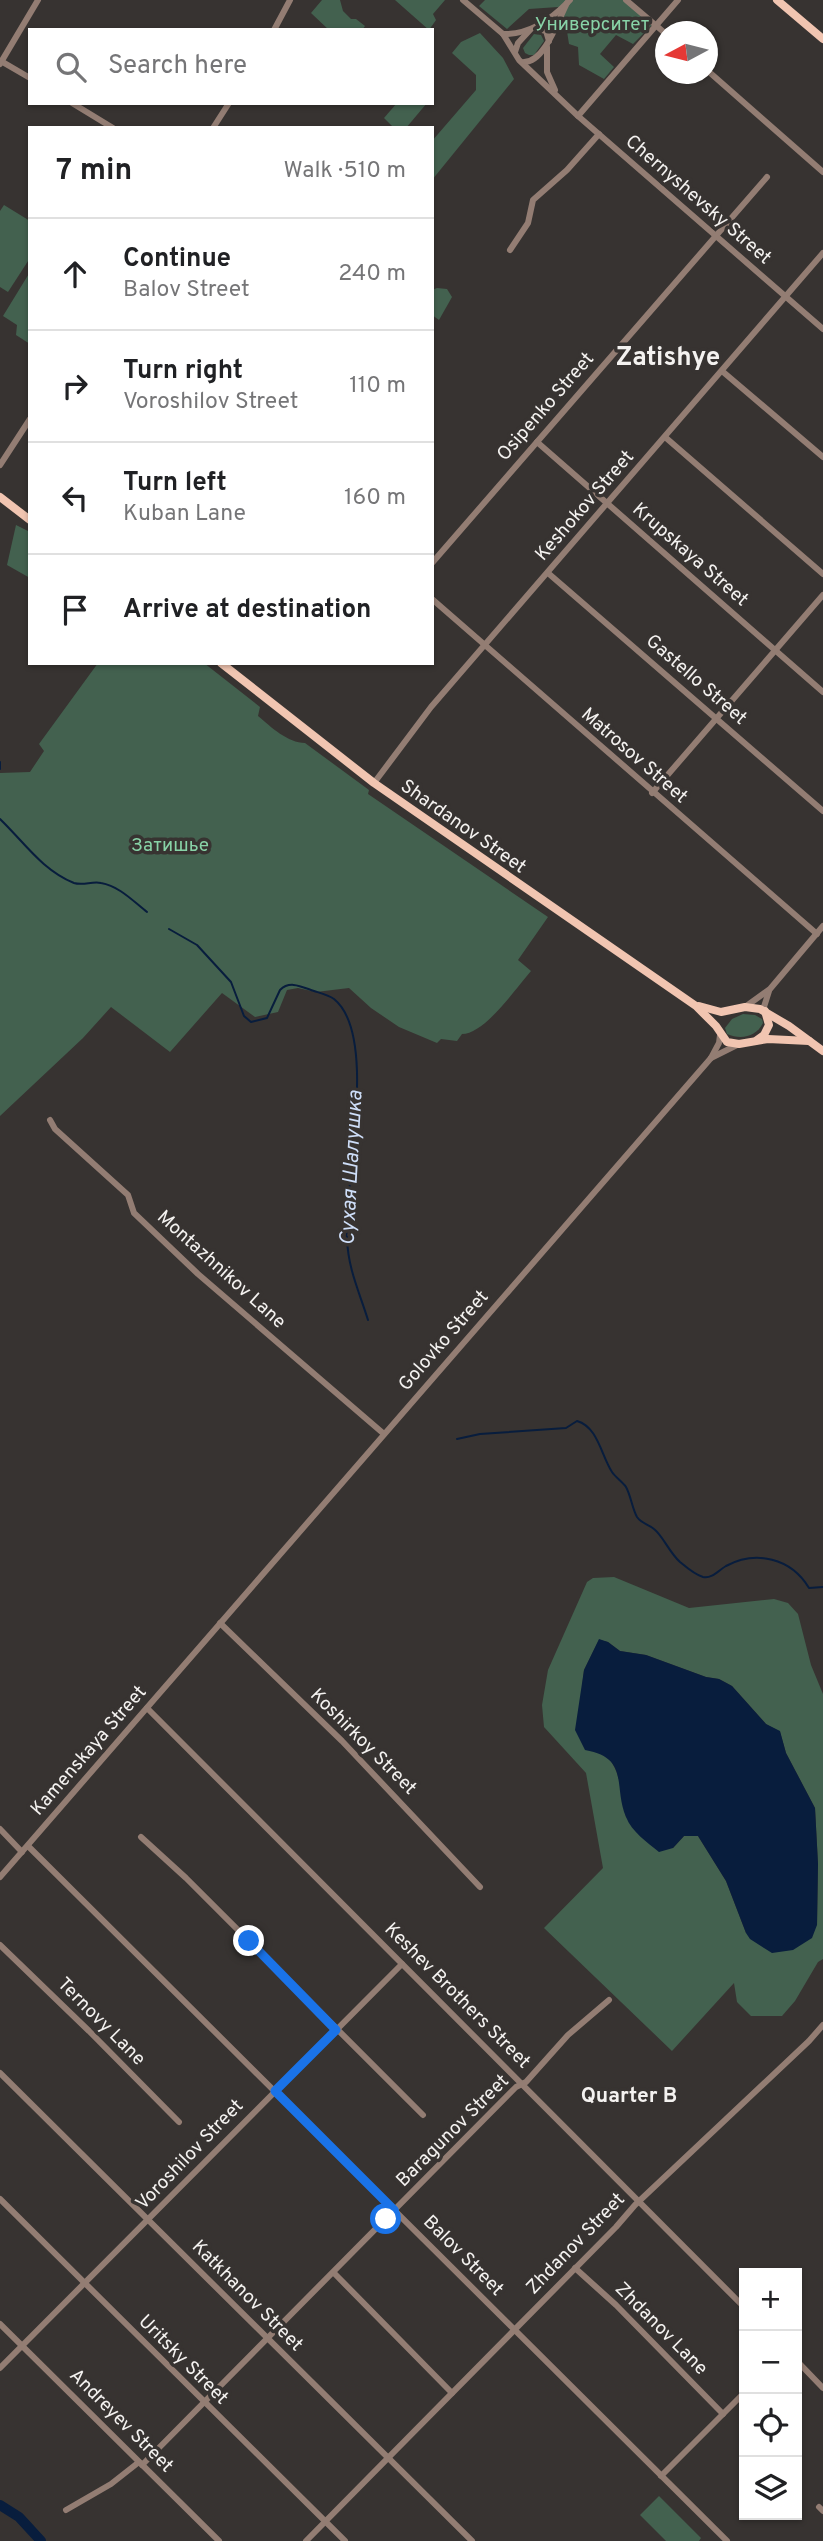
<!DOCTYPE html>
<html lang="en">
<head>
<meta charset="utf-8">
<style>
	body { margin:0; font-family:Overpass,sans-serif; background:#f6f6f6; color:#202124 }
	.controls { position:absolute; right:21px; bottom:21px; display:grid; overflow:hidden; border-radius:0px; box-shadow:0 2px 5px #0004 }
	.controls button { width:63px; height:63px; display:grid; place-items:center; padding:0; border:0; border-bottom:2px solid #e0e0e0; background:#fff; color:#202124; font:35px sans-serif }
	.compass { position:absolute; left:655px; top:21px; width:63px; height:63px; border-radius:50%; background:#fff; box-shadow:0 2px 5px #0004; rotate:263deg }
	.stop { position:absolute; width:21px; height:21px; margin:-16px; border:5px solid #1a73e8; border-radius:50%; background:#fff }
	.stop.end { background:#1a73e8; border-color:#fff; box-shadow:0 2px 7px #0008 }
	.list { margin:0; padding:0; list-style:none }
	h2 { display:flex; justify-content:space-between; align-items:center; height:91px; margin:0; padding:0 28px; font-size:30px }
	h2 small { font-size:23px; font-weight:400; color:#757577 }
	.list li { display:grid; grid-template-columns:46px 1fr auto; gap:21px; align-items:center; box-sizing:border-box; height:112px; padding:0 28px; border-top:2px solid #e0e0e0 }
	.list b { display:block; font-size:26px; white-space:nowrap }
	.list p { margin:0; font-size:23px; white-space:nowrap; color:#757577 }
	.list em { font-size:23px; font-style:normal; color:#757577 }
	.icon { flex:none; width:38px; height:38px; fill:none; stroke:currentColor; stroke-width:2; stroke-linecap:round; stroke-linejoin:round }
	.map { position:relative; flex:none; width:823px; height:2541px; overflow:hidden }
	.search { position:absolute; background:#fff; box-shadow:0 2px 5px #0004; left:28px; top:28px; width:406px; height:77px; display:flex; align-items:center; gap:18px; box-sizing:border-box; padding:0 24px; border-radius:0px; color:#757577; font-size:26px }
	.panel { position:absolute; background:#fff; box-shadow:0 2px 5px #0004; left:28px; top:126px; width:406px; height:539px; border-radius:0px }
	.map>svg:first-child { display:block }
	.green { fill:#43614f; fill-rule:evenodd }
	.water { fill:#081d3d }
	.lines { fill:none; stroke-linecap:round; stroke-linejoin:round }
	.stream { stroke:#081d3d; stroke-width:2 }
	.river { stroke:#081d3d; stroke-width:10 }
	.minor { stroke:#937d73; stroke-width:6 }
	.major { stroke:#f1c5b1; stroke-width:8 }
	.route { stroke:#1a73e8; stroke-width:9 }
	.labels { text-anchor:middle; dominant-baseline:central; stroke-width:7; stroke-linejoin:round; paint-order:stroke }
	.park-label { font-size:19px; fill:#88d3a7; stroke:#373331 }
	.street-label { font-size:19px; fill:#f4f2f0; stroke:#373331 }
	.water-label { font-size:21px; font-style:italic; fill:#cedef8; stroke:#373331 }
	.neighbourhood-label { font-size:21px; font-weight:bold; fill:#f4f2f0; stroke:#373331 }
	.district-label { font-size:26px; font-weight:bold; fill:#f4f2f0; stroke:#373331 }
</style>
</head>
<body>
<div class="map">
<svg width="823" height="2541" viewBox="0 0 823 2541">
	<rect width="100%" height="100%" fill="#373331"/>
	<!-- green -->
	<g class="green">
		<path d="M 322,0 L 340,0 L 343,11 L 351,19 L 356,19 L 365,26 L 362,30 L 329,30 L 311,13 Z"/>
		<path d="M 395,0 L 445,0 L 433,14 L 436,20 L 429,30 Z"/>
		<path d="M 485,0 L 623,0 L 652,25 L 633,44 L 616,35 L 600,54 L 614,67 L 604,79 L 579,65 L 578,47 L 569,44 L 565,19 L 558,7 L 529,9 L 507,29 L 479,6 Z"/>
		<path d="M 480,33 L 503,58 L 514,79 L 432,180 L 432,141 L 476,90 L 476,75 L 452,53 L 461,42 Z"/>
		<path d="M 534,34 L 541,35 L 544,41 L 534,55 L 529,55 L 525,53 L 523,48 Z"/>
		<path d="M 397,103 L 427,103 L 406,128 L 394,128 L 384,118 Z"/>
		<path d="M 4,205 L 30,221 L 30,258 L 8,292 L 0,287 L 0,211 Z"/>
		<path d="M 30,272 L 30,344 L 16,335 L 17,325 L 3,316 Z"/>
		<path d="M 437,288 L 447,289 L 452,297 L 439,320 L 432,315 L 432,290 Z"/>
		<path d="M 16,525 L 30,532 L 30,578 L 7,565 Z"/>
		<path d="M 98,663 L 204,663 L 260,707 L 258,716 C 271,727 288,743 305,743 L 369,790 L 368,794 L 548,917 L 518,960 L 531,971 C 516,988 485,1034 462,1034 L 457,1041 L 441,1039 L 437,1043 L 399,1027 L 371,1008 L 349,988 L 316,992 L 298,988 L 287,990 L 278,1012 L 255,1017 L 222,993 L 170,1052 L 111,1007 L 83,1038 L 0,1116 L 0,773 L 30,772 L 44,751 L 39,744 Z"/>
		<path d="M 743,1014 L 755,1015 L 762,1019 L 763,1023 C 756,1037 741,1040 727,1034 L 725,1028 L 732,1019 Z"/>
		<path d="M 614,1577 L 689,1608 L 774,1599 L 788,1603 L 798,1614 L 811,1665 L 823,1694 L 823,1959 L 818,1962 L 795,2001 L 782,2016 L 751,2016 L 737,2002 L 734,1983 L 672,2051 L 544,1928 L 603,1868 L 586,1773 L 544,1727 L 542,1705 L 548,1670 L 587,1582 L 593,1578 ZM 599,1640 L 608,1642 L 620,1651 L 646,1655 L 706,1677 L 719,1679 L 732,1686 L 766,1724 L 780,1732 L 786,1753 L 815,1808 L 818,1864 L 817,1925 L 746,1933 L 726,1881 L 698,1836 L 684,1836 L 673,1848 L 626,1817 C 622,1796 621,1768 604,1753 L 582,1687 L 584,1670 Z"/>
		<path d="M 659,2496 L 701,2538 L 699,2541 L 666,2541 L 640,2515 Z"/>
	</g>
	<!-- water -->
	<path class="water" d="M 599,1639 L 608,1642 L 620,1651 L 646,1655 L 706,1677 L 719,1679 L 732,1686 L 766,1724 L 780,1731 L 786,1753 L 815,1808 L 818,1864 L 817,1925 L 812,1938 L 793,1950 L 772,1953 L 750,1939 L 746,1933 L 726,1881 L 698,1836 L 684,1836 L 673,1848 L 659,1852 C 647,1842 632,1832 626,1817 C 613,1786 630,1758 585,1750 L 575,1730 L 584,1670 Z"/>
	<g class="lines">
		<!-- stream -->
		<g class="stream">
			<path d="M 0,762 L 0,769"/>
			<path d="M 0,819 C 24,842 42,870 74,883 C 83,886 92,881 101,883 C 119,886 133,901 147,912"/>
			<path d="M 169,929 L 197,945 L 231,982 L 244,1016 L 251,1022 L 267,1018 L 280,990 C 290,980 302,987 314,991 C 320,993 328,995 334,999 C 379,1035 344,1183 347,1238 C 348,1269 359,1291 368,1320"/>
			<path d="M 457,1439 L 480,1434 L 566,1428 L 577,1421 C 598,1427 601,1455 612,1472 C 616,1478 623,1482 626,1487 C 631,1496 632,1508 637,1517 C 642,1524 648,1524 654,1529 C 663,1536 669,1552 680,1562 C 686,1567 695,1575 703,1577 C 712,1579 719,1570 726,1566 C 756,1550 791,1558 809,1588 L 823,1587"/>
		</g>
		<!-- river -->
		<path class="river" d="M 0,2505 L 19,2517 L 41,2541"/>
		<!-- minor -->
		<g class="minor">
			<path d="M 463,0 L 503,34 L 519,60 L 578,116 L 823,329"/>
			<path d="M 626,0 L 666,34"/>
			<path d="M 535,28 L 546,31 L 549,41"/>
			<path d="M 274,30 L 290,0"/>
			<path d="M 503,34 C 530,35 553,18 570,0"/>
			<path d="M 547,47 L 547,72 L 555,90"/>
			<path d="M 515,52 L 518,43 L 530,30"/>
			<path d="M 1,61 L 30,78"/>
			<path d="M 524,62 C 545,62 558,20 567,3"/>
			<path d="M 0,64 L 38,0"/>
			<path d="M 708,71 L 823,172"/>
			<path d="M 72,103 L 113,128"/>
			<path d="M 578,116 L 678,0"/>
			<path d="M 213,128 L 229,103"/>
			<path d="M 510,250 L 528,223 L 533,200 L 567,170 L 599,134"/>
			<path d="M 722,371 L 823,457"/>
			<path d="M 665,437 L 823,574"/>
			<path d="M 537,442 L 823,692"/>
			<path d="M 0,465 L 30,419"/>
			<path d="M 432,563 L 767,177"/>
			<path d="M 548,573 L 823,811"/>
			<path d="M 432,599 L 817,934"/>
			<path d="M 374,783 L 431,707 L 823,253"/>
			<path d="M 652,793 L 823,595"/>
			<path d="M 745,1007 L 770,989 L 823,926"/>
			<path d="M 763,1010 L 769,991"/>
			<path d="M 711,1058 L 739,1044"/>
			<path d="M 50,1120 L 55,1129 L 128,1195 L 134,1213 L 198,1274 L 384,1434"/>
			<path d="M 220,1623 L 342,1741 L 480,1887"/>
			<path d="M 147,1708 L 744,2307"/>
			<path d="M 0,1829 L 22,1852"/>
			<path d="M 141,1837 L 186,1878 L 423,2115"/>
			<path d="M 28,1846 L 727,2541"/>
			<path d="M 0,1877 L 711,1058 L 719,1043 L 720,1035"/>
			<path d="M 0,1945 L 89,2031 L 179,2122"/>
			<path d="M 0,2073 L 472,2541"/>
			<path d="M 0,2199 L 345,2541"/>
			<path d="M 575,2268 L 616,2305 L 723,2414"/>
			<path d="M 334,2273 L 452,2393"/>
			<path d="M 0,2324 L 219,2541"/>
			<path d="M 797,2361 L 823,2388"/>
			<path d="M 0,2368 L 402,1964"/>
			<path d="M 142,2465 L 516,2087 L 526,2082 L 568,2035 L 609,2000"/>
			<path d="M 661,2476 L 744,2393"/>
			<path d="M 819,2507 L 823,2511"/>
			<path d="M 66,2510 L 111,2484 L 139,2462"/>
			<path d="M 306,2541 L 616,2227 L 635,2205 L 809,2041 L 823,2025"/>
		</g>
		<!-- major -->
		<g class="major">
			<path d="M 777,0 L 823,39"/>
			<path d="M 0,497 L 30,520"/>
			<path d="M 221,663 L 374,783 L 696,1006 L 716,1026 L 727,1042 L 739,1044 L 768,1039 L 809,1041"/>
			<path d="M 699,1006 L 721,1012 L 745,1007 L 760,1009 L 789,1026 L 823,1051"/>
			<path d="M 757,1040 L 764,1035 L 769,1025 L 765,1011"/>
		</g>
	</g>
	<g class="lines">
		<!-- route -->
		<path class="route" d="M 249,1941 L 336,2030 L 275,2091 L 394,2210 L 386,2219"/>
	</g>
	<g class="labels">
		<!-- park labels -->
		<g class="park-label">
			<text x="592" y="25">Университет</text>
			<text x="170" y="846">Затишье</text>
		</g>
		<!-- street labels -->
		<g class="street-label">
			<text transform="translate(698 200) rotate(41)">Chernyshevsky Street</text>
			<text transform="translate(546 407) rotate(-49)">Osipenko Street</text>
			<text transform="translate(585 506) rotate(-49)">Keshokov Street</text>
			<text transform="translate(690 555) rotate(41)">Krupskaya Street</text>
			<text transform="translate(696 680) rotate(41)">Gastello Street</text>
			<text transform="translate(634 756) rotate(41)">Matrosov Street</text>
			<text transform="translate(463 827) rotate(35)">Shardanov Street</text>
			<text transform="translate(221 1270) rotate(42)">Montazhnikov Lane</text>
			<text transform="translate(444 1341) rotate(-49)">Golovko Street</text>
			<text transform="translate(363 1742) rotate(45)">Koshirkoy Street</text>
			<text transform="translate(89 1751) rotate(-49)">Kamenskaya Street</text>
			<text transform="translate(457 1996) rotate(45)">Keshev Brothers Street</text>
			<text transform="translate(101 2022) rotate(45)">Ternovy Lane</text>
			<text transform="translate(453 2131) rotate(-45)">Baragunov Street</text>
			<text transform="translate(190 2155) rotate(-46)">Voroshilov Street</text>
			<text transform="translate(576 2244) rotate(-46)">Zhdanov Street</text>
			<text transform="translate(463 2256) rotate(45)">Balov Street</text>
			<text transform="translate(247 2296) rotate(45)">Katkhanov Street</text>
			<text transform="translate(661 2329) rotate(45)">Zhdanov Lane</text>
			<text transform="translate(183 2360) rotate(45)">Uritsky Street</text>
			<text transform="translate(121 2421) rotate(45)">Andreyev Street</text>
		</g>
		<!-- water labels -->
		<g class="water-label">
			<text transform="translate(352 1168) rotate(-87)">Сухая Шалушка</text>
		</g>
		<!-- neighbourhood labels -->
		<g class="neighbourhood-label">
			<text x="629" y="2096">Quarter B</text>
		</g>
		<!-- district labels -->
		<g class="district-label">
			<text x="668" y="358">Zatishye</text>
		</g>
	</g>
</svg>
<div class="controls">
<button>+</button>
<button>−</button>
<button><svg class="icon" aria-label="locate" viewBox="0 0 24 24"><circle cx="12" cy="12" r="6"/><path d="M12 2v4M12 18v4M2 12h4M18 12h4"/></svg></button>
<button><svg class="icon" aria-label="layers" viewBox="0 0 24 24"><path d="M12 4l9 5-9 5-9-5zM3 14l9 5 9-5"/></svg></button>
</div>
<svg class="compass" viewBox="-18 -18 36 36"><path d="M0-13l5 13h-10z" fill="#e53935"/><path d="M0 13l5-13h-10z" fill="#757577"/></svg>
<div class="stop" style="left:386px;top:2219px"></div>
<div class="stop end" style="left:249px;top:1941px"></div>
<div class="search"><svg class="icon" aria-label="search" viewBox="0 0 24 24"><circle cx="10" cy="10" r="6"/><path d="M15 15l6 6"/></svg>Search here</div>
<section class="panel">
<h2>7 min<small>Walk · 510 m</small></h2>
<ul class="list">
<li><svg class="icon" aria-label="ahead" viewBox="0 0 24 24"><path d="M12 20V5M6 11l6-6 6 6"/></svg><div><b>Continue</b><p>Balov Street</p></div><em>240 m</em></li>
<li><svg class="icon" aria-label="right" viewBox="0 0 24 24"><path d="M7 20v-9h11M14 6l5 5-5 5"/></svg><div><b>Turn right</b><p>Voroshilov Street</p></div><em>110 m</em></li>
<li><svg class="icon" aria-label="left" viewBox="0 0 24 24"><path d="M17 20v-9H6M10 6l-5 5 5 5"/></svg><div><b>Turn left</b><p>Kuban Lane</p></div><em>160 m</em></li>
<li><svg class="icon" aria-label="arrive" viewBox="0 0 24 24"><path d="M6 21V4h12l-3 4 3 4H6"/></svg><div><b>Arrive at destination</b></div></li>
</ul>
</section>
</div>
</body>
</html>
